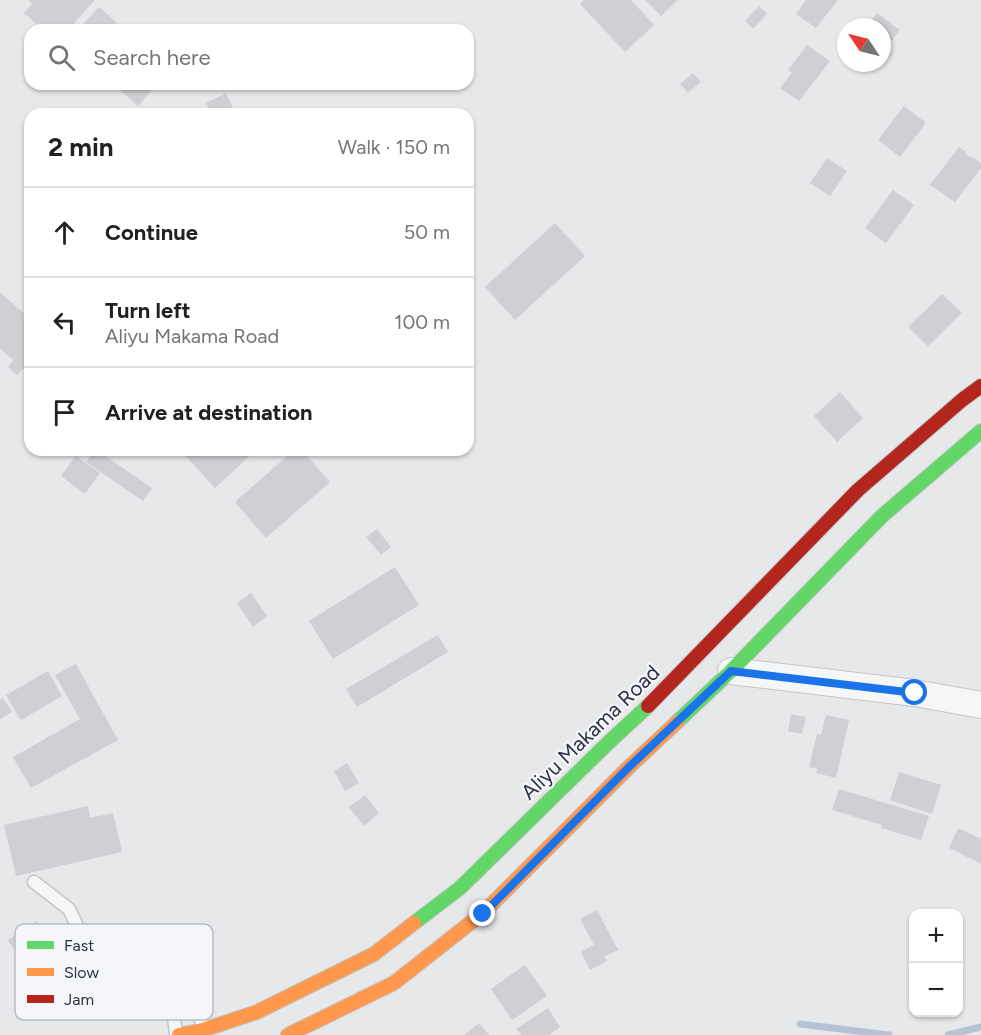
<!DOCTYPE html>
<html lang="en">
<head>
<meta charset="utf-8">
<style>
	body { margin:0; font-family:Figtree,sans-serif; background:#f2f2f2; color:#202124 }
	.controls { position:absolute; right:18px; bottom:18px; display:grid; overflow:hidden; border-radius:12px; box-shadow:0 2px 4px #0004 }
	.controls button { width:54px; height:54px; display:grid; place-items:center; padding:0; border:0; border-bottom:2px solid #e0e0e0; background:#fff; color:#202124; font:30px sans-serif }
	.compass { position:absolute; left:837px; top:18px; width:54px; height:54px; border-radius:50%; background:#fff; box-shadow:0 2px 4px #0004; rotate:305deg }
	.stop { position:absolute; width:18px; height:18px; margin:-14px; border:4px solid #1a73e8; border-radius:50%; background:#fff }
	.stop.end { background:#1a73e8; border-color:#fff; box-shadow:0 2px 6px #0008 }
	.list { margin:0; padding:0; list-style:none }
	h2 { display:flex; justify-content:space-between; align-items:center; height:78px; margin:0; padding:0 24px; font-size:26px }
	h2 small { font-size:20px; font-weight:400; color:#757577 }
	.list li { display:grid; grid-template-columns:39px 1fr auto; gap:18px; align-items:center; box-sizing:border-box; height:90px; padding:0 24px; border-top:2px solid #e0e0e0 }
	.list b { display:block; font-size:22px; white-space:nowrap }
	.list p { margin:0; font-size:20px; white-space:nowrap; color:#757577 }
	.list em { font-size:20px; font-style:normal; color:#757577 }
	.icon { flex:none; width:33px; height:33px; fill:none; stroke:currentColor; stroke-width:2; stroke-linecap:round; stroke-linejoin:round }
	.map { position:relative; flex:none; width:981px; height:1035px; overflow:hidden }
	.search { position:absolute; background:#fff; box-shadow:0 2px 4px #0004; left:24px; top:24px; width:450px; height:66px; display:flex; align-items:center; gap:15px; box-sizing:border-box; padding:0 21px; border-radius:18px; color:#757577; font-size:22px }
	.panel { position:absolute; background:#fff; box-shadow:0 2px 4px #0004; left:24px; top:108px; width:450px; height:348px; border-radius:18px }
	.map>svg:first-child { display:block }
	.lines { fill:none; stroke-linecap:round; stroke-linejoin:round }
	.stream { stroke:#b4c4d5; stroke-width:7 }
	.building { fill:#ced0d3 }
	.lane-casing { stroke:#c4c6c8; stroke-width:15 }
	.street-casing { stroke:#c4c6c8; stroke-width:28 }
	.fast-casing { stroke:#c4c6c8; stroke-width:16 }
	.slow-casing { stroke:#c4c6c8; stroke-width:16 }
	.jam-casing { stroke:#c4c6c8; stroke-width:16 }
	.lane { stroke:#f5f6f7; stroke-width:12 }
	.street { stroke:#f5f6f7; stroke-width:26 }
	.fast { stroke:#63d668; stroke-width:14 }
	.slow { stroke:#ff974d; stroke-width:14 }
	.jam { stroke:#b3261e; stroke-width:14 }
	.route { stroke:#1a73e8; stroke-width:8 }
	.labels { text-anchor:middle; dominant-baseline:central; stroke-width:4.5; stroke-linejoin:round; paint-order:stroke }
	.street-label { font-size:21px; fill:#2b3445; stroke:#f4f6f9 }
	.key { fill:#f4f6f9; stroke:#b8bcc3; stroke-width:1.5 }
	.key-label { font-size:16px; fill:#2b3445 }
</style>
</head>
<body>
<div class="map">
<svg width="981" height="1035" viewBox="0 0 981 1035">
	<rect width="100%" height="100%" fill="#e6e8ea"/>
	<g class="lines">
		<!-- stream -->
		<g class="stream">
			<path d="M 800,1024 L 889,1035"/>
			<path d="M 948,1035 L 981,1027"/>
		</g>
	</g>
	<!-- building -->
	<g class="building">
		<path d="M 28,0 L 95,0 L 68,30 L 43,30 L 24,13 L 32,4 Z"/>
		<path d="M 584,0 L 631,0 L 654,25 L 625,52 L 580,4 Z"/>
		<path d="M 645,0 L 678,0 L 661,16 Z"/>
		<path d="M 806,0 L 838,0 L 816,28 L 796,14 Z"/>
		<path d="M 759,6 L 767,14 L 753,29 L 745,21 Z"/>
		<path d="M 99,7 L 125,30 L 78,30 Z"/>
		<path d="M 877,13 L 900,30 L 882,52 L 882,27 L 867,27 Z"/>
		<path d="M 807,45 L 830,61 L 799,101 L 780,88 L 792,73 L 788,70 Z"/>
		<path d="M 693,73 L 701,82 L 688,93 L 680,84 Z"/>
		<path d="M 113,84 L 157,84 L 138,106 Z"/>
		<path d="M 226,93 L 236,114 L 211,114 L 206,103 Z"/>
		<path d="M 904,106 L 926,123 L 900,157 L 878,140 Z"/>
		<path d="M 959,147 L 966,152 L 965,154 L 971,158 L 972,157 L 981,163 L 981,168 L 955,202 L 930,185 Z"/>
		<path d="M 827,158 L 847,171 L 830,196 L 810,183 Z"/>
		<path d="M 893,190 L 914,205 L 886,243 L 865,228 Z"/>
		<path d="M 555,223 L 585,256 L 515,320 L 485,287 Z"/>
		<path d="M 0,292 L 30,319 L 30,376 L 23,369 L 17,375 L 8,367 L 13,360 L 0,348 Z"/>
		<path d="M 942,294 L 962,313 L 928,346 L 908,327 Z"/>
		<path d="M 840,392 L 863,418 L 837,442 L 814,416 Z"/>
		<path d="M 94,450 L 97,450 L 152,488 L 143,501 L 86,462 Z"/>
		<path d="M 185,450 L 256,450 L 215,488 L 182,452 Z"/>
		<path d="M 294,450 L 302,450 L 330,482 L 266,538 L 235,502 Z"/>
		<path d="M 76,456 L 100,473 L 85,494 L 61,476 Z"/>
		<path d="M 377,529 L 391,547 L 381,555 L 366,537 Z"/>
		<path d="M 395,567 L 419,605 L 333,659 L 309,621 Z"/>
		<path d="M 251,593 L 267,616 L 253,627 L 237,603 Z"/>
		<path d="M 438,635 L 448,652 L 357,707 L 346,689 Z"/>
		<path d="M 76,664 L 118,740 L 31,788 L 13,757 L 80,719 L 55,675 Z"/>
		<path d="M 48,671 L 62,696 L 21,720 L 6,695 Z"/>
		<path d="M 3,698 L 12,712 L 0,719 L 0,700 Z"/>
		<path d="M 791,714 L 806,717 L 802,734 L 788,731 Z"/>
		<path d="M 826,715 L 849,720 L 836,778 L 816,773 L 817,769 L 809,767 L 817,734 L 821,735 Z"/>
		<path d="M 347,763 L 359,783 L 345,791 L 334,771 Z"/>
		<path d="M 899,772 L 941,785 L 932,814 L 890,800 Z"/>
		<path d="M 839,789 L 929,816 L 921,840 L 881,828 L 882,825 L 832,810 Z"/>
		<path d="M 365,795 L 379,813 L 364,826 L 349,807 Z"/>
		<path d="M 88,806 L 90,818 L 113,813 L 122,852 L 16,876 L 4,825 Z"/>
		<path d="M 958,828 L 981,839 L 981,864 L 949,848 Z"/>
		<path d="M 597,910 L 618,950 L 604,957 L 607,961 L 590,970 L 581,952 L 594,945 L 580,919 Z"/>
		<path d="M 37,921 L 88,1000 L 59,1019 L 8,940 Z"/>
		<path d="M 525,965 L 547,996 L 512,1020 L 491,989 Z"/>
		<path d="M 548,1008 L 560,1027 L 549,1035 L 521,1035 L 516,1029 Z"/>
		<path d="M 479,1023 L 489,1035 L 464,1035 Z"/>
	</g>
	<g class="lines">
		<defs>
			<g id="lane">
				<path d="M 34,882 L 69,909 L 81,934 L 101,949 L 122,949 L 149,944 L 172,946 L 184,954 L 188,959 L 203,1029"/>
				<path d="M 172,946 L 163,959 L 173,1010 L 176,1034"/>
			</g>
			<path id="street" d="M 731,671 L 915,693 L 981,705"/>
			<g id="fast">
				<path d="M 677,722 L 731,671 L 882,516 L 981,431"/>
				<path d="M 414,923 L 460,888 L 608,743 L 648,706"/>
			</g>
			<g id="slow">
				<path d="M 179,1035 L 203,1030 L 257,1012 L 374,954 L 414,923"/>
				<path d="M 288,1035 L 394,983 L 483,913 L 629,767 L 677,722"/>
			</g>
			<path id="jam" d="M 648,706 L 858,490 L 962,400 L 981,386"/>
		</defs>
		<!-- lane casing -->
		<use href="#lane" class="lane-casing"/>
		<!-- street casing -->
		<use href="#street" class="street-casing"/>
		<!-- fast casing -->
		<use href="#fast" class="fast-casing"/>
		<!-- slow casing -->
		<use href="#slow" class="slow-casing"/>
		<!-- jam casing -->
		<use href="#jam" class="jam-casing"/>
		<!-- lane -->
		<use href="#lane" class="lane"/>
		<!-- street -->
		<use href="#street" class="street"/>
		<!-- fast -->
		<use href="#fast" class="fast"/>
		<!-- slow -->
		<use href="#slow" class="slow"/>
		<!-- jam -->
		<use href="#jam" class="jam"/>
	</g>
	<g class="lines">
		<!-- route -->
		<path class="route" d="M 483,914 L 629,767 L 731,671 L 915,693"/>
	</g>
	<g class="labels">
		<!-- street labels -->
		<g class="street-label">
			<text transform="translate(590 732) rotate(-44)">Aliyu Makama Road</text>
		</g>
	</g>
	<!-- legend -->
	<rect x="15" y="924" width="198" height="96" rx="9" class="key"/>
	<rect x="27" y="941" width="27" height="8" fill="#63d668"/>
	<rect x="27" y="968" width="27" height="8" fill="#ff974d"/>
	<rect x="27" y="995" width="27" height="8" fill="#b3261e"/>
	<g class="key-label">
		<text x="64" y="951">Fast</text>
		<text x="64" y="978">Slow</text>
		<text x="64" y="1005">Jam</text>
	</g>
</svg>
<div class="controls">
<button>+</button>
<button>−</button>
</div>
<svg class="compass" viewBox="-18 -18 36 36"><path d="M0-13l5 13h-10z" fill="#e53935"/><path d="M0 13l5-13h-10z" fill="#757577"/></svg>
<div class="stop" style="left:915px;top:693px"></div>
<div class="stop end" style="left:483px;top:914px"></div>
<div class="search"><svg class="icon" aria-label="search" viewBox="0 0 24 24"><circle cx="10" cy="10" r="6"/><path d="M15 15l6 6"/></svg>Search here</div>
<section class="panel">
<h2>2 min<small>Walk · 150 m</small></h2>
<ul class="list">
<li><svg class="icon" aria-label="ahead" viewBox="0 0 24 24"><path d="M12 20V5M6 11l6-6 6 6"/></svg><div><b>Continue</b></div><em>50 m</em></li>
<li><svg class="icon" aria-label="left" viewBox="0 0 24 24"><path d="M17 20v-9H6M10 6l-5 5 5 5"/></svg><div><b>Turn left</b><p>Aliyu Makama Road</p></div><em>100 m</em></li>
<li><svg class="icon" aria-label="arrive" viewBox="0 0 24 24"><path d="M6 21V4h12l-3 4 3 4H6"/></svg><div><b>Arrive at destination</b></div></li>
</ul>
</section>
</div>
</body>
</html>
